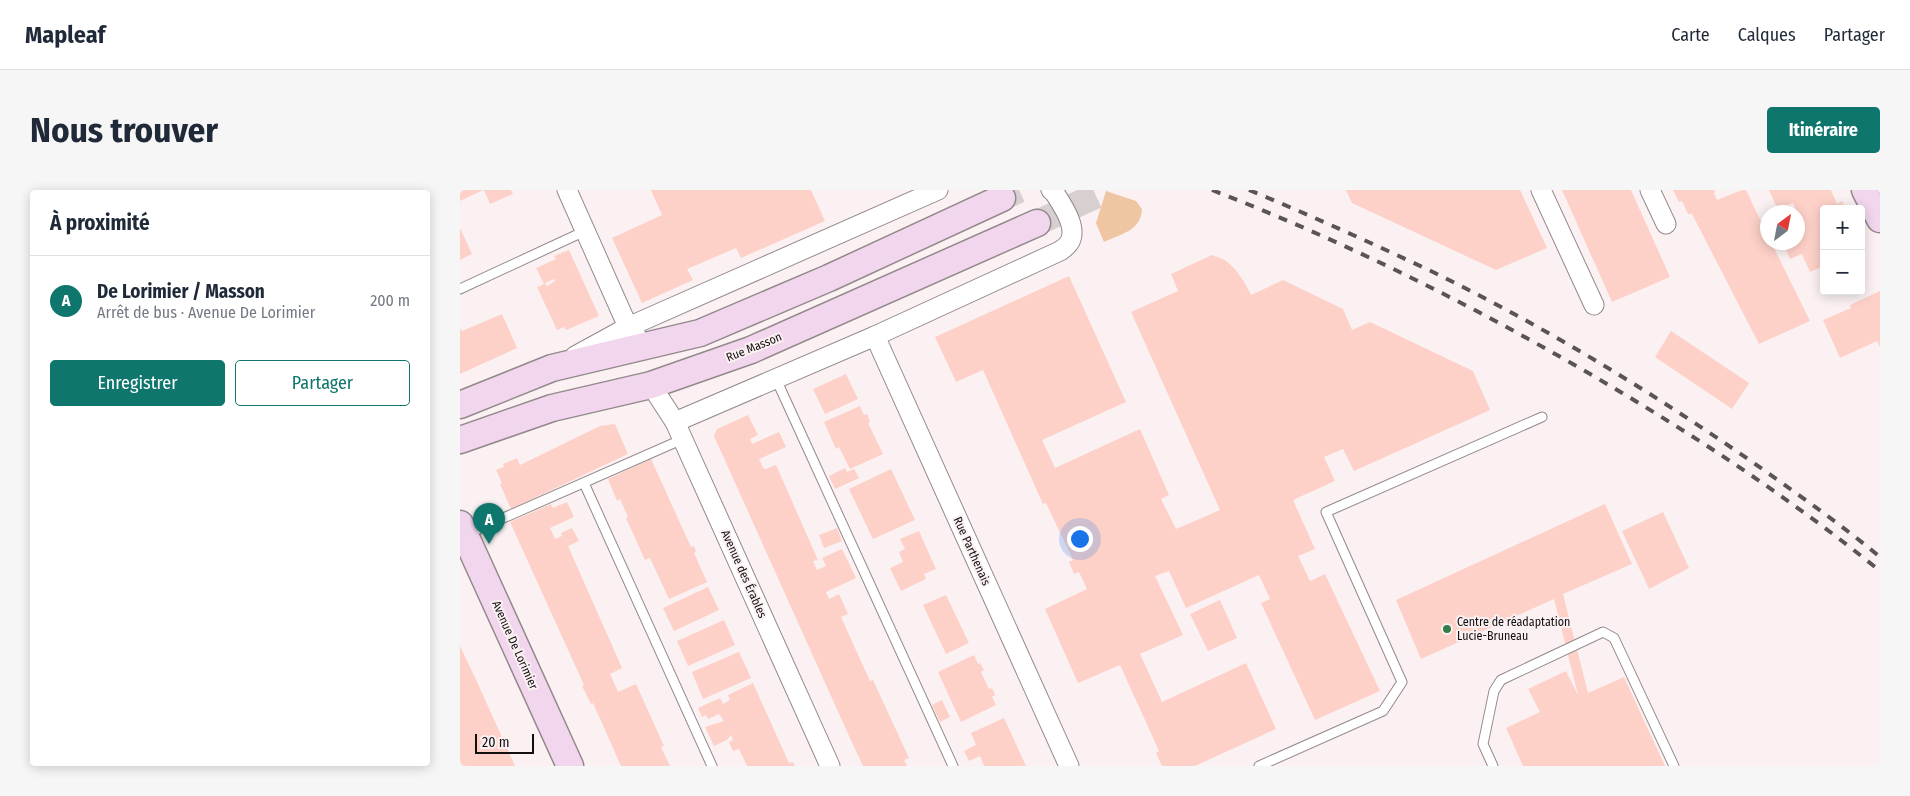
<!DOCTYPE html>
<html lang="fr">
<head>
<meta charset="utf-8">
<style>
	body { margin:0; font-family:"Fira Sans Condensed",sans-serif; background:#f6f6f7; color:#1f2937 }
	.controls { position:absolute; right:15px; top:15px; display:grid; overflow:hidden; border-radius:5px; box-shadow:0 2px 12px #0003 }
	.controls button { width:45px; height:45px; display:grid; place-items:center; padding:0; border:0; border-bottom:1px solid #e0e1e3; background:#fff; color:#1f2937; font:25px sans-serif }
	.compass { position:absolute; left:1300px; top:15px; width:45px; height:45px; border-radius:50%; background:#fff; box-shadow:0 2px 12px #0003; rotate:32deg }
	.scale { position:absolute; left:15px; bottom:12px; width:59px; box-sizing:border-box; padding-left:5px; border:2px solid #120f0f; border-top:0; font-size:14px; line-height:18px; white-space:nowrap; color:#120f0f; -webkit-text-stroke:4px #fbf1f3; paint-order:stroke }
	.you { position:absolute; left:619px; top:348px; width:18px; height:18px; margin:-12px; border:4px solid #fff; border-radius:50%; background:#1a73e8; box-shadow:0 0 0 8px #1a73e833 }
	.badge { display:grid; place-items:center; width:32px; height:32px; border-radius:50%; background:#0f766e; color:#fff; font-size:16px; font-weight:700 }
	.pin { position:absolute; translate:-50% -41px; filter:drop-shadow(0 1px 2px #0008) }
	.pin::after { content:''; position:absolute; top:26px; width:18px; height:15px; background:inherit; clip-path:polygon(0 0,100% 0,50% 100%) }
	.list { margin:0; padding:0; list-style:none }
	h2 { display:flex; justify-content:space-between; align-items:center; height:65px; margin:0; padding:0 20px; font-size:21px }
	h2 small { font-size:16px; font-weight:400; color:#747a83 }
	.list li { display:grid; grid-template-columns:32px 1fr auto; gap:15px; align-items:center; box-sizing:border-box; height:90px; padding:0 20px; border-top:1px solid #e0e1e3 }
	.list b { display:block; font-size:19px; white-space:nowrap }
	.list p { margin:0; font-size:16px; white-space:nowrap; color:#747a83 }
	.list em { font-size:16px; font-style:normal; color:#747a83 }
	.actions { display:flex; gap:10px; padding:15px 20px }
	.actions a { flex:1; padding:11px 0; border:1px solid #0f766e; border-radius:5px; text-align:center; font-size:18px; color:#0f766e }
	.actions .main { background:#0f766e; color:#fff }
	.map { position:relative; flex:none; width:1420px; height:576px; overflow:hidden; border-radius:5px }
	header { display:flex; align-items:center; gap:30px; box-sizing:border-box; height:70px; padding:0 25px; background:#fff; border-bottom:1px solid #e0e1e3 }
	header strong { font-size:24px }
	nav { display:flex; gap:28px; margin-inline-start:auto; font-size:18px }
	.intro { display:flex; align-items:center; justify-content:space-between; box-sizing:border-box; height:120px; padding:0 30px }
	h1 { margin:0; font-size:35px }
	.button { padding:12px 22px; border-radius:5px; background:#0f766e; color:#fff; font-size:18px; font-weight:700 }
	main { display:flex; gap:30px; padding:0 30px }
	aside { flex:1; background:#fff; border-radius:5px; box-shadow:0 2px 12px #0003 }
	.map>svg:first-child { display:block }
	.green { fill:#f0c5a1 }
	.building { fill:#fdd1c8; fill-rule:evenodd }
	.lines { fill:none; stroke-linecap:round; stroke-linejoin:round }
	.secondary-tunnel { stroke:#d8cfd1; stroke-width:26; stroke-dasharray:26 13; stroke-linecap:butt }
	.lane-casing { stroke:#93898b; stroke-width:11 }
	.street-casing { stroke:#93898b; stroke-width:21 }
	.secondary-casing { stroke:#93898b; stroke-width:29 }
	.lane { stroke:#fff; stroke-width:9 }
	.street { stroke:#fff; stroke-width:19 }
	.secondary { stroke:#f1d6ed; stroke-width:26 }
	.rail { stroke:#595455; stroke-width:4; stroke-dasharray:9 9; stroke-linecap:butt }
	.poi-dot { fill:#337d4b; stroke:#fbf1f3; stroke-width:2 }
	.labels { text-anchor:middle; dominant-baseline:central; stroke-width:4; stroke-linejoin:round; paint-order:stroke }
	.street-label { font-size:12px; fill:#120f0f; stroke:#fbf1f3 }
	.poi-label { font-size:12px; fill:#120f0f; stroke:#fbf1f3; text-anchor:start }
</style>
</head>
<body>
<header>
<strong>Mapleaf</strong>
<nav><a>Carte</a><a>Calques</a><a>Partager</a></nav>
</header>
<div class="intro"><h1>Nous trouver</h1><a class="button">Itinéraire</a></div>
<main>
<aside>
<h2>À proximité<small></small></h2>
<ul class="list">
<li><span class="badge">A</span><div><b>De Lorimier / Masson</b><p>Arrêt de bus · Avenue De Lorimier</p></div><em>200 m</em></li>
</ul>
<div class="actions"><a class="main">Enregistrer</a><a>Partager</a></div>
</aside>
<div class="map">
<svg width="1420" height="576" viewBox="0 0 1420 576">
	<rect width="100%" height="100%" fill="#fbf1f3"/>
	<!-- green -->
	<path class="green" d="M 646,1 L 676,11 L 682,19 C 681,41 661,44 644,52 L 636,33 Z"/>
	<!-- building -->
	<g class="building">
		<path d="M 0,0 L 23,0 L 0,11 Z"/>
		<path d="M 24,0 L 51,0 L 53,4 L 30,14 Z"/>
		<path d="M 191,0 L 351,0 L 365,31 L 281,68 L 276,58 L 227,79 L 233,90 L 182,113 L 152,48 L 202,25 Z"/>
		<path d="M 886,0 L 1060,0 L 1087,58 L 1036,80 L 892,13 Z"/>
		<path d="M 1102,0 L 1171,0 L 1210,87 L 1152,112 Z"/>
		<path d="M 1213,0 L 1255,0 L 1254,3 L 1257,10 L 1282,0 L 1286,0 L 1308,46 L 1308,52 L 1311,52 L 1350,131 L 1299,154 L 1232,24 L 1228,24 L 1222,11 L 1219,12 Z"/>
		<path d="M 1309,0 L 1371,0 L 1377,14 L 1382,11 L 1386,19 L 1364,19 L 1364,76 L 1350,82 L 1342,64 L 1330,69 L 1324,55 L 1326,54 L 1325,52 L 1338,52 L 1338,31 L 1340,30 L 1333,13 L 1318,20 Z"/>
		<path d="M 0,38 L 12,64 L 0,70 Z"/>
		<path d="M 109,60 L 139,126 L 106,140 L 104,137 L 97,140 L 77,97 L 84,94 L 76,78 L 96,69 L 94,66 ZM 94,89 L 95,91 L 87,96 L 85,93 Z"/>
		<path d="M 752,65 L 765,70 L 775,79 L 785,93 L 791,105 L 823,90 L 883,119 L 892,140 L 910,132 L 1013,181 L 1030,220 L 894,281 L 883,259 L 864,267 L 875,291 L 833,310 L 855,359 L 838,366 L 850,391 L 865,384 L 920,501 L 855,530 L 801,413 L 810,409 L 799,385 L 726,418 L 709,381 L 695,386 L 723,445 L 680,464 L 702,512 L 786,473 L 816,539 L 735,576 L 702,576 L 696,563 L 699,561 L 660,475 L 618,493 L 585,419 L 627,399 L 619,382 L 614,384 L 609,372 L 613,370 L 586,313 L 583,314 L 523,180 L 496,192 L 475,147 L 609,86 L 666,212 L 582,250 L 595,278 L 680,239 L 709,305 L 701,309 L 716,339 L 760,320 L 671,122 L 718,101 L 711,84 Z"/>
		<path d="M 1420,101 L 1420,157 L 1417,151 L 1380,168 L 1363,130 L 1391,118 L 1390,115 Z"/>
		<path d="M 42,124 L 57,158 L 0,184 L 0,138 L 2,141 Z"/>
		<path d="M 1211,141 L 1289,193 L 1272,219 L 1195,167 Z"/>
		<path d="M 386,184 L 398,209 L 365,224 L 353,199 Z"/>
		<path d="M 400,216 L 404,225 L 407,224 L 410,232 L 408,233 L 423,264 L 390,279 L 379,257 L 376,259 L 364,232 Z"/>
		<path d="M 288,225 L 298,245 L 290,249 L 292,254 L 319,242 L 326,257 L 299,269 L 303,278 L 306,279 L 316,275 L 358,370 L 353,371 L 357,380 L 366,376 L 362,368 L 382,359 L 396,388 L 366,402 L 369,409 L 379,404 L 388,424 L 381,427 L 410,491 L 413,490 L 449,568 L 444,570 L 447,576 L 403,576 L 389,546 L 254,246 L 257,239 Z"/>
		<path d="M 155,234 L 168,264 L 51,319 L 40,294 L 42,293 L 36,280 L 44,277 L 43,274 L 57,268 L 60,275 L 140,236 Z"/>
		<path d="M 191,269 L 231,357 L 234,356 L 236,362 L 234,363 L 247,392 L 209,409 L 190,368 L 185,370 L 166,328 L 168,327 L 160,309 L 157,311 L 148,289 Z"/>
		<path d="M 385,278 L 387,282 L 394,279 L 399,288 L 375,299 L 369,286 Z"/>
		<path d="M 431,279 L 455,330 L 413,349 L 389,299 Z"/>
		<path d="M 107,312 L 114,327 L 90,338 L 95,349 L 102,346 L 101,343 L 112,338 L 119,351 L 108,356 L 162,478 L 150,484 L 158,502 L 176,494 L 204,556 L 201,557 L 210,576 L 161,576 L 133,513 L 131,514 L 122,496 L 124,495 L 50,332 L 91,314 L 93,318 Z"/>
		<path d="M 1145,314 L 1172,374 L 1103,404 L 1128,503 L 1164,487 L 1205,576 L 1063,576 L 1046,538 L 1080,522 L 1068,499 L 1106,481 L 1118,505 L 1094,409 L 961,469 L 936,410 Z"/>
		<path d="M 1203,322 L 1229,378 L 1189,399 L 1162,341 Z"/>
		<path d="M 377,338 L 382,351 L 364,358 L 359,345 Z"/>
		<path d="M 459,341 L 476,379 L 464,384 L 466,389 L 441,401 L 430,378 L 443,372 L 439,362 L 445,359 L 440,349 Z"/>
		<path d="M 248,397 L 259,420 L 214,441 L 203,418 Z"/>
		<path d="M 486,405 L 509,453 L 486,464 L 463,415 Z"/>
		<path d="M 760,410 L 777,448 L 748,461 L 730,424 Z"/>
		<path d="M 264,430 L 275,455 L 228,476 L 217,451 Z"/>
		<path d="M 0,456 L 18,494 L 55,576 L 2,576 L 0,571 Z"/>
		<path d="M 279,462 L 291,488 L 243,509 L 232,482 Z"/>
		<path d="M 514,465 L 518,474 L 520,473 L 524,480 L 521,482 L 529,499 L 532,498 L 535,505 L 532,507 L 536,515 L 501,532 L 478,482 Z"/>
		<path d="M 293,493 L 329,573 L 333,572 L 335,576 L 287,576 L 279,559 L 273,561 L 269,552 L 273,550 L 271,545 L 267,550 L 254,556 L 245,537 L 264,531 L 259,524 L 248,529 L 246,525 L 242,527 L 238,518 L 260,508 L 263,514 L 270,510 L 268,505 Z"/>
		<path d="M 482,510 L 490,527 L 480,532 L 472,515 Z"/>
		<path d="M 544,528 L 566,576 L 524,576 L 520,566 L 509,571 L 504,561 L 516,555 L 511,543 Z"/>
	</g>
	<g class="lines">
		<!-- secondary-tunnel -->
		<g class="secondary-tunnel">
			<path d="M 542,8 L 559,0"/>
			<path d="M 577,33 L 648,0"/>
		</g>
		<defs>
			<g id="lane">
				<path d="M 0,99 L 125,41"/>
				<path d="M 316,189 L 493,576"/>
				<path d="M 124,293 L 252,576"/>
				<path d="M 7,344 L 223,249"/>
				<path d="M 799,576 L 923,521 L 942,492 L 866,322 L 1082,227"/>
				<path d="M 1033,576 L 1023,554 L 1034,501 L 1041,490 L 1143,442 L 1154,448 L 1214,576"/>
			</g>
			<g id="street">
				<path d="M 107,0 L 168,137 L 176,145"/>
				<path d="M 1081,0 L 1134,115"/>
				<path d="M 1190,0 L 1206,34"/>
				<path d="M 415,146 L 609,576"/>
				<path d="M 115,166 L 168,137 L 478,0"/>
				<path d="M 191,195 L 215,232 L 370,576"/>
				<path d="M 215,232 L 415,146 L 600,61 C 603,59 607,56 609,53 C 619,38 602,15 594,2 L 591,0"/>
			</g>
			<g id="secondary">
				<path d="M 1405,0 L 1420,29"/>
				<path d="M 0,215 L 92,178 L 240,143 L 369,88 L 542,8"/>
				<path d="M 0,250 L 92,218 L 191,195 L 291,160 L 577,33"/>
				<path d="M 0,334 L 110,576"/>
			</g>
		</defs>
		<!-- lane casing -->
		<use href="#lane" class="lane-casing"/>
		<!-- street casing -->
		<use href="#street" class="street-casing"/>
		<!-- secondary casing -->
		<use href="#secondary" class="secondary-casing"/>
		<!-- lane -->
		<use href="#lane" class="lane"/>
		<!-- street -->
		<use href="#street" class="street"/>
		<!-- secondary -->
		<use href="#secondary" class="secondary"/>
		<!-- rail -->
		<g class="rail">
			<path d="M 752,0 C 876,48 996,107 1111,173 C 1219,235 1324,303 1420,381"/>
			<path d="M 789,0 C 852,26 914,54 975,83 C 1091,140 1203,209 1308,283 C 1346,310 1384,337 1420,367"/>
		</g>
	</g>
	<!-- markers -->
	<circle class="poi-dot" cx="987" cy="439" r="5"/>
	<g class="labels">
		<!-- street labels -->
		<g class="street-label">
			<text transform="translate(294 157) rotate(-22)">Rue Masson</text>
			<text transform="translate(512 361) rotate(66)">Rue Parthenais</text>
			<text transform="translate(284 384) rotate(66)">Avenue des Érables</text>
			<text transform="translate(55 455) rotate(66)">Avenue De Lorimier</text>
		</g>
		<!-- poi labels -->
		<g class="poi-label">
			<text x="997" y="432">Centre de réadaptation<tspan x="997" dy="14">Lucie-Bruneau</tspan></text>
		</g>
	</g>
</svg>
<div class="controls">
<button>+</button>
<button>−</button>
</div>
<svg class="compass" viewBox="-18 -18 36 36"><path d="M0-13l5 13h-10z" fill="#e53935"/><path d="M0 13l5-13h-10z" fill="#747a83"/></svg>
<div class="scale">20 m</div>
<div class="you"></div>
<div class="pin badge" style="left:29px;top:354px">A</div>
</div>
</main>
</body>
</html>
